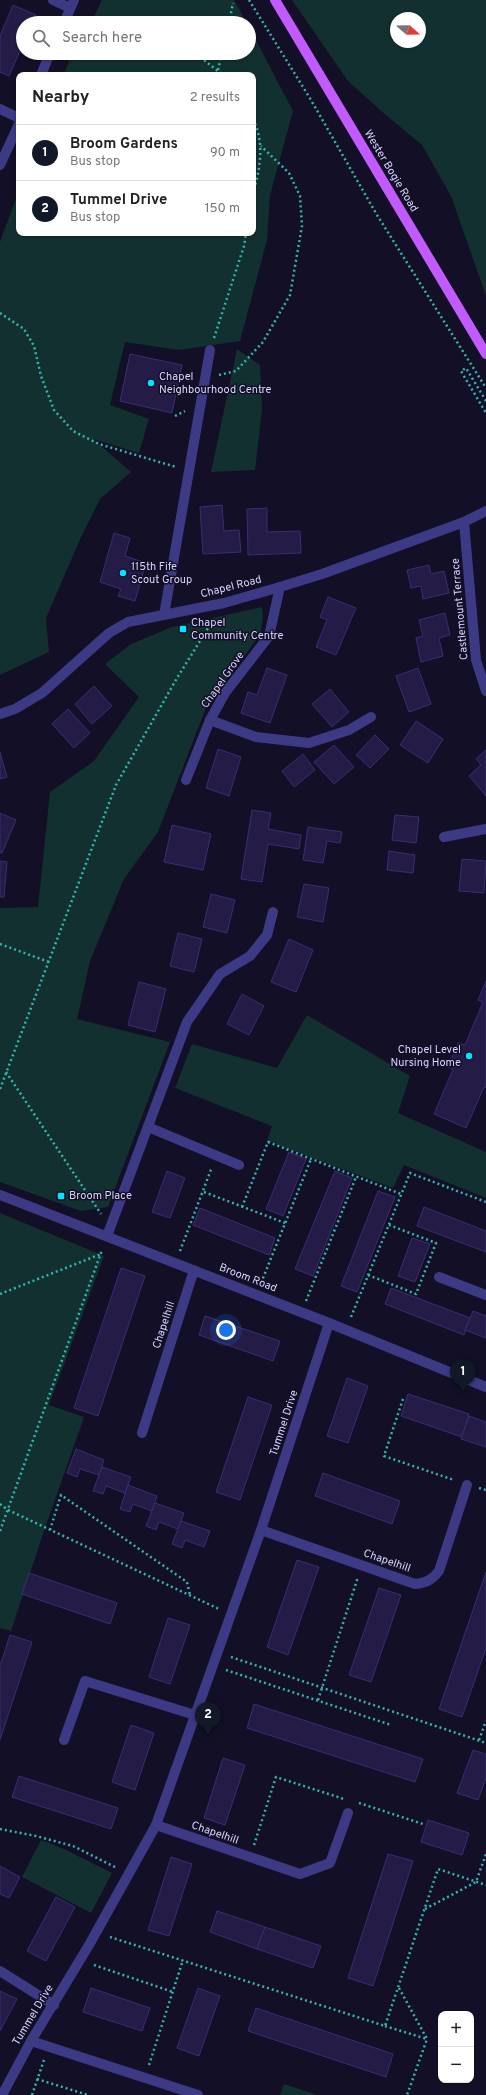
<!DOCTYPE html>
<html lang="en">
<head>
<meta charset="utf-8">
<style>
	body { margin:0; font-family:Overpass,sans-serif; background:#f6f6f6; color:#222 }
	.controls { position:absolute; right:12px; bottom:12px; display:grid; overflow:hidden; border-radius:8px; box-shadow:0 1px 3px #0004 }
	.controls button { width:36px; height:36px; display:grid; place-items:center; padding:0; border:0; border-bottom:1px solid #e0e0e0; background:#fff; color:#222; font:20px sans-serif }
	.compass { position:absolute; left:390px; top:12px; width:36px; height:36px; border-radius:50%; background:#fff; box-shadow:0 1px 3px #0004; rotate:110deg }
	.you { position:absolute; left:226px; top:1330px; width:14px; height:14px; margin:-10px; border:3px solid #fff; border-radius:50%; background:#1a73e8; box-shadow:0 0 0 6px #1a73e833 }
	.badge { display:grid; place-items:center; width:26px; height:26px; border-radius:50%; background:#111827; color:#fff; font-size:13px; font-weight:700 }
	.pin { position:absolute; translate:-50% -33px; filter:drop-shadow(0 1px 2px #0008) }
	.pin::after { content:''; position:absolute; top:21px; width:14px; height:12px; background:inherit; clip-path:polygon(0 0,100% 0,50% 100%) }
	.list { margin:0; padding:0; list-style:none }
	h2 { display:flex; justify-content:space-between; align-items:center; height:52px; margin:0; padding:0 16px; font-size:17px }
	h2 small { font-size:13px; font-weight:400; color:#767676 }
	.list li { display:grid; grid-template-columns:26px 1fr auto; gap:12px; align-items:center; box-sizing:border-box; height:56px; padding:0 16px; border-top:1px solid #e0e0e0 }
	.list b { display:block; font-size:15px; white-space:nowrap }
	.list p { margin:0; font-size:13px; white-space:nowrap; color:#767676 }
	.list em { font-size:13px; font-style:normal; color:#767676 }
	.icon { flex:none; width:22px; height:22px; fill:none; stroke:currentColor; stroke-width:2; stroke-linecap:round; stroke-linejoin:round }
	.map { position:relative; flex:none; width:486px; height:2095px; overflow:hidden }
	.search { position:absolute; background:#fff; box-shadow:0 1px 3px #0004; left:16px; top:16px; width:240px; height:44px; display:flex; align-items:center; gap:10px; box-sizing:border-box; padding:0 14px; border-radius:22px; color:#767676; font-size:15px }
	.panel { position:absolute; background:#fff; box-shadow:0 1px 3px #0004; left:16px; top:72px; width:240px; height:164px; border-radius:8px }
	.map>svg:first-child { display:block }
	.green { fill:#12302f; fill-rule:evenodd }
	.building { fill:#241b47; stroke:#3b2d73 }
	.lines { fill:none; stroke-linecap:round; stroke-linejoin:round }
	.path { stroke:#2fb8b0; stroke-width:2.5; stroke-dasharray:2 3; stroke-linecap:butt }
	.service { stroke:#3d3a85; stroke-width:10 }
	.minor { stroke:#3d3a85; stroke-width:10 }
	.tertiary { stroke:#3d3a85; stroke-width:10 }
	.primary { stroke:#c25bff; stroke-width:10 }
	.poi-dot { fill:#00e5ff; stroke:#130f26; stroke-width:1.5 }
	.labels { text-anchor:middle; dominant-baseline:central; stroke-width:3; stroke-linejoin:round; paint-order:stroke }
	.street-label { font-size:11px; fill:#d9d4ff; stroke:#130f26 }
	.poi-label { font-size:11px; fill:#d9d4ff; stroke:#130f26; text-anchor:start }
</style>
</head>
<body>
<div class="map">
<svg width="486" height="2095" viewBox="0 0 486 2095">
	<rect width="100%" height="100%" fill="#130f26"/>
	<!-- green -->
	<g class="green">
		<path d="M 102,0 L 234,0 L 247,23 L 91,23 Z"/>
		<path d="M 292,0 L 486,0 L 486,296 L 451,196 L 422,145 L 380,110 L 348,81 ZM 396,18 L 420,18 L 420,42 L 396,42 Z"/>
		<path d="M 249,27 L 293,111 L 270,195 L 267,240 L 240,341 L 179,350 L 125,342 L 110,405 L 149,419 L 139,453 L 93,439 L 131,472 L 100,499 L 82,535 L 46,618 L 49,652 L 0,675 L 0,242 L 19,190 L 19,233 L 253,233 L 253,75 L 64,75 L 72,53 L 249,53 Z"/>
		<path d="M 237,349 L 260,365 L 262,410 L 255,470 L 211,472 Z"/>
		<path d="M 262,607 L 263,618 L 260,635 L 207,705 L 158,832 L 124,879 L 90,961 L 77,1019 L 170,1042 L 108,1207 L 81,1211 L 0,1182 L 0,908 L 38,907 L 50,792 L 94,761 L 139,697 L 105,664 L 131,644 L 172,627 Z"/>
		<path d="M 307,1015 L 410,1076 L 398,1113 L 486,1152 L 486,1198 L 404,1165 L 393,1188 L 267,1141 L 272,1126 L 175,1088 L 192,1044 L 277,1068 Z"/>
		<path d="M 0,1213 L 104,1256 L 49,1405 L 84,1417 L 44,1531 L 11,1631 L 0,1628 Z"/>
		<path d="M 41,1840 L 64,1849 L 112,1873 L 91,1913 L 22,1877 Z"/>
		<path d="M 284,2084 L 317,2095 L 280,2095 Z"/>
	</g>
	<!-- building -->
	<g class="building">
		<path d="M 13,5 L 36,15 L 32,23 L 23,23 L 23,44 L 9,76 L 0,72 L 0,36 Z"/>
		<path d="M 130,354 L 182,365 L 172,413 L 120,401 Z"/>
		<path d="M 222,505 L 224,531 L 239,530 L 241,552 L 203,554 L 200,507 Z"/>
		<path d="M 267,508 L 267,532 L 300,531 L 301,553 L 248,555 L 247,509 Z"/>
		<path d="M 114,533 L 130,538 L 125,556 L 146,563 L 135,601 L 118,596 L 121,589 L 100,582 Z"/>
		<path d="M 429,565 L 431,574 L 444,571 L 449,593 L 423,599 L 421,586 L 411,588 L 407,570 Z"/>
		<path d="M 328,597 L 356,608 L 336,655 L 316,647 L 327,620 L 320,617 Z"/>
		<path d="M 445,613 L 450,635 L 439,638 L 443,656 L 421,662 L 416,638 L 423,636 L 419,620 Z"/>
		<path d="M 267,668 L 287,675 L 270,723 L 241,713 L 248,692 L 257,695 Z"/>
		<path d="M 418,668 L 431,704 L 409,712 L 396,676 Z"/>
		<path d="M 94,686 L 112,706 L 92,724 L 75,704 Z"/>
		<path d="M 330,689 L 349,712 L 332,727 L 312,704 Z"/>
		<path d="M 68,709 L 90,733 L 74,748 L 52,724 Z"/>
		<path d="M 416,721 L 443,739 L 428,763 L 400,745 Z"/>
		<path d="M 375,735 L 389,749 L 370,768 L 356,755 Z"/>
		<path d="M 334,745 L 354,767 L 334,784 L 314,762 Z"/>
		<path d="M 218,749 L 241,757 L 229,796 L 206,788 Z"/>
		<path d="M 486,750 L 486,796 L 469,776 L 481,765 L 476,759 Z"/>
		<path d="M 0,752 L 7,777 L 0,779 Z"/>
		<path d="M 303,754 L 315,770 L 294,787 L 282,771 Z"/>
		<path d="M 252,810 L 271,813 L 268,829 L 301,835 L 299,849 L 268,844 L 262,882 L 241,879 Z"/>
		<path d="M 0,813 L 16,820 L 2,853 L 0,853 Z"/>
		<path d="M 395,815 L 419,817 L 416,843 L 392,840 Z"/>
		<path d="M 172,825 L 211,834 L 203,870 L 164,862 Z"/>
		<path d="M 308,827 L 342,832 L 340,843 L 327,841 L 323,863 L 303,860 Z"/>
		<path d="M 389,851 L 415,855 L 413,873 L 387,870 Z"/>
		<path d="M 462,859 L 486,861 L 484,893 L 459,891 Z"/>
		<path d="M 0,861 L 7,862 L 4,897 L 0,897 Z"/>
		<path d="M 304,884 L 329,888 L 323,922 L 297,917 Z"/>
		<path d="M 211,894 L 235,900 L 227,933 L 203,927 Z"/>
		<path d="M 178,933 L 202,939 L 194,972 L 170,966 Z"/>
		<path d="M 289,939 L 313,950 L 296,992 L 271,982 Z"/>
		<path d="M 486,981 L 486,1088 L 484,1087 L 466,1128 L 434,1114 L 453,1069 L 448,1067 L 458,1043 L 465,1045 L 483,1002 L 478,1000 Z"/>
		<path d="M 139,982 L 166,989 L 155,1032 L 128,1025 Z"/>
		<path d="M 242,994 L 264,1006 L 249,1035 L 227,1024 Z"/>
		<path d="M 289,1152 L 306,1159 L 283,1216 L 266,1209 Z"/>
		<path d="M 167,1171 L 185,1178 L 170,1218 L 152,1212 Z"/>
		<path d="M 335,1171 L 352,1178 L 313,1276 L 295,1269 Z"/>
		<path d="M 378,1191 L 395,1197 L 357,1292 L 341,1286 Z"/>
		<path d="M 424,1207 L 486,1231 L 486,1252 L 417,1226 Z"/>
		<path d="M 200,1208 L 275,1238 L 269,1255 L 193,1225 Z"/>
		<path d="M 412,1238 L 430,1244 L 415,1282 L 398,1276 Z"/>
		<path d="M 121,1268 L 145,1276 L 98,1416 L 74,1408 Z"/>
		<path d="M 391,1288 L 470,1318 L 464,1335 L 385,1304 Z"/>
		<path d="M 473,1311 L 486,1316 L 486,1338 L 465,1330 Z"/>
		<path d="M 205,1316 L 280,1341 L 273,1361 L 199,1335 Z"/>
		<path d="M 347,1378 L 368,1386 L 348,1443 L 327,1436 Z"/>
		<path d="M 408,1394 L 469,1414 L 462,1437 L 401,1416 Z"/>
		<path d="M 248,1397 L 272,1405 L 240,1500 L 216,1492 Z"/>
		<path d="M 469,1416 L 486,1422 L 486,1447 L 461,1439 Z"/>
		<path d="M 76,1449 L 104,1460 L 99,1475 L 80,1469 L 77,1477 L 67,1473 Z"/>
		<path d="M 102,1467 L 131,1477 L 125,1493 L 106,1486 L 103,1494 L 93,1491 Z"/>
		<path d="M 323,1473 L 400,1501 L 392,1524 L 315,1496 Z"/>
		<path d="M 128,1485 L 157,1496 L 152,1511 L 133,1504 L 130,1512 L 120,1509 Z"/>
		<path d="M 155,1503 L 184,1513 L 178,1529 L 159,1522 L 156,1530 L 146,1526 Z"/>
		<path d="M 181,1521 L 210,1531 L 204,1547 L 185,1540 L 182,1548 L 172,1544 Z"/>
		<path d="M 297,1560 L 319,1567 L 288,1655 L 267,1647 Z"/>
		<path d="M 486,1572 L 486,1648 L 462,1717 L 439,1709 Z"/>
		<path d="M 29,1573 L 117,1603 L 110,1624 L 22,1594 Z"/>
		<path d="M 379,1588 L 401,1595 L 371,1682 L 349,1675 Z"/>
		<path d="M 168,1618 L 190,1625 L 170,1684 L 149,1677 Z"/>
		<path d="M 10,1635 L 32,1642 L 0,1740 L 0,1666 Z"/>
		<path d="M 254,1704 L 423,1759 L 415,1782 L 247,1728 Z"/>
		<path d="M 131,1725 L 154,1733 L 135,1790 L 112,1782 Z"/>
		<path d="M 473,1750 L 486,1754 L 486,1778 L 478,1800 L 457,1793 Z"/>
		<path d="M 223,1758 L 245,1765 L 225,1825 L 204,1818 Z"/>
		<path d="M 19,1776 L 118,1808 L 111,1829 L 12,1797 Z"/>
		<path d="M 428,1820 L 469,1833 L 462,1855 L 421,1842 Z"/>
		<path d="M 388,1854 L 413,1861 L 373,1986 L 348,1978 Z"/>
		<path d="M 171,1857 L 192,1864 L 169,1936 L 148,1930 Z"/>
		<path d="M 0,1866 L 20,1877 L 9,1898 L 0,1894 Z"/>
		<path d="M 56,1897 L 75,1907 L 46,1961 L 27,1951 Z"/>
		<path d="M 217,1911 L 265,1927 L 257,1949 L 210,1932 Z"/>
		<path d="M 265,1927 L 321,1946 L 313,1968 L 257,1949 Z"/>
		<path d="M 91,1988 L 150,2008 L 142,2031 L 83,2012 Z"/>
		<path d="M 198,1988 L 220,1996 L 199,2056 L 177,2048 Z"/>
		<path d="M 0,1991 L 17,1999 L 0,2031 Z"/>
		<path d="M 256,2008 L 393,2054 L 386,2077 L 248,2031 Z"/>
	</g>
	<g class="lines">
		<!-- path -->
		<g class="path">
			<path d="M 249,0 L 311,100 L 377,215 L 486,388"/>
			<path d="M 229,23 L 233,3"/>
			<path d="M 191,53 L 200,57 L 223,75"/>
			<path d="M 218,70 L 222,53"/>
			<path d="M 253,119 C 265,143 260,169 253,194"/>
			<path d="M 0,313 L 24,329 L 34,346 L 41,376 L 54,410 L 73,431 L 99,444 L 176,467"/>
			<path d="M 214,338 L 244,246 L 246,233"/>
			<path d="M 219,375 L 236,371 L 263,342 L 290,295 L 302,226 L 300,196 L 289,173 L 261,146"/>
			<path d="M 486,401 L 466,368 L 461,371 L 486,413"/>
			<path d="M 175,416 L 185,411"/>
			<path d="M 0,944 L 49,962"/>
			<path d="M 6,1072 L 101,1214"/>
			<path d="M 0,1089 L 116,785 L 177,678 L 213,620"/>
			<path d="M 204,1192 L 285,1223"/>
			<path d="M 242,1207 L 268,1142 L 401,1194"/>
			<path d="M 180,1251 L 212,1167"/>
			<path d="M 368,1275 L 416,1294 L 436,1243 L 389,1225"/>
			<path d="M 261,1283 L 311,1159"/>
			<path d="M 0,1294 L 101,1254"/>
			<path d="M 306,1301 L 356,1177"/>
			<path d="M 351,1317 L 410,1173 L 486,1202"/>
			<path d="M 403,1399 L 384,1456 L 454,1480"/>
			<path d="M 479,1488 L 486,1490"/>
			<path d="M 0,1504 L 8,1510 L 219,1609"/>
			<path d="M 50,1530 L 61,1495 L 187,1582 L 190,1595"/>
			<path d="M 0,1531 L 102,1250"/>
			<path d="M 231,1657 L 486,1743"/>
			<path d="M 226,1670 L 391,1725"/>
			<path d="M 318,1700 L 358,1577"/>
			<path d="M 479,1740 L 486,1721"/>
			<path d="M 359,1803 L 423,1824"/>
			<path d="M 0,1829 L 36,1836 L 73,1846 L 117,1868"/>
			<path d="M 254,1845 L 276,1777 L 344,1799"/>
			<path d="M 425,1909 L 476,1882 L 486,1854"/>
			<path d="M 110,1937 L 385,2026 L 438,1869 L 486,1885"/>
			<path d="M 94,1965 L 173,1992"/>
			<path d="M 399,1988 L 427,2039 L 407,2095"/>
			<path d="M 385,2026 L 427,2039"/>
			<path d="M 149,2065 L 183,1960"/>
			<path d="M 37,2079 L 88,2095"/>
			<path d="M 32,2095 L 44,2060"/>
		</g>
		<!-- service -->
		<g class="service">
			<path d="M 164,615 L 210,350"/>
			<path d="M 148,1127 L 239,1165"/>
		</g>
		<!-- minor -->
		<g class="minor">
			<path d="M 53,0 L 70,8"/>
			<path d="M 64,23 L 74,0"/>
			<path d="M 41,75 L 50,53"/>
			<path d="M 0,109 L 19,118"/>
			<path d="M 0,165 L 19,124"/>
			<path d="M 464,522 L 476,660 L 486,691"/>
			<path d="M 0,714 L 15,709 L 42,693 L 109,633 L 128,622 L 224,603 L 280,587 L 322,574 L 464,522 L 486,511"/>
			<path d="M 210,720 L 256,737 L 309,743 L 349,730 L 371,717"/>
			<path d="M 186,780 L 210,720 L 225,693 L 269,636 L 280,587"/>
			<path d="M 444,837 L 486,829"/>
			<path d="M 107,1236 L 187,1022 L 220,974 L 250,956 L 267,935 L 273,912"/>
			<path d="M 439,1277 L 486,1295"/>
			<path d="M 142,1433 L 194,1270"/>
			<path d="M 261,1530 L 415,1584 C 426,1583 432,1580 439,1571 L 467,1485"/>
			<path d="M 64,1740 L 85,1681 L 195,1715"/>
			<path d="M 156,1825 L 300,1874 L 330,1863 L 348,1813"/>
			<path d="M 0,1971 L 54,2005"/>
			<path d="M 31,2041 L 198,2095"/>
			<path d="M 2,2095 L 31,2041 L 89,1945 L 156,1825 L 261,1530 L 329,1323"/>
		</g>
		<!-- tertiary -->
		<path class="tertiary" d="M 0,1195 L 329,1323 L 486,1387"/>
		<!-- primary -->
		<path class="primary" d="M 275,0 L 486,354"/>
	</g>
	<!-- markers -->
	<g class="poi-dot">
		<circle cx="151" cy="383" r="4"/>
		<circle cx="123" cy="573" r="4"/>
		<rect x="179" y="625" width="8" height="8" rx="2"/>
		<circle cx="469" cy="1056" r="4"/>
		<rect x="57" y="1192" width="8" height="8" rx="2"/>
	</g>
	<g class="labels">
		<!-- street labels -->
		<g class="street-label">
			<text transform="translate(391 171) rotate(59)">Wester Bogie Road</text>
			<text transform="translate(231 587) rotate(-14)">Chapel Road</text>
			<text transform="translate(460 609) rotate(-95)">Castlemount Terrace</text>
			<text transform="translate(223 680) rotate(-55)">Chapel Grove</text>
			<text transform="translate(248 1278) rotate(21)">Broom Road</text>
			<text transform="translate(164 1325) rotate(-72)">Chapelhill</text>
			<text transform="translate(284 1423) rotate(-72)">Tummel Drive</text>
			<text transform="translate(387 1561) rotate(19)">Chapelhill</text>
			<text transform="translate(215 1833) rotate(19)">Chapelhill</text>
			<text transform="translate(33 2015) rotate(-59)">Tummel Drive</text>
		</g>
		<!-- poi labels -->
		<g class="poi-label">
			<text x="159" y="377">Chapel<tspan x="159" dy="13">Neighbourhood Centre</tspan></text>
			<text x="131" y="567">115th Fife<tspan x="131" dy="13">Scout Group</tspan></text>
			<text x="191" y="623">Chapel<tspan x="191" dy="13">Community Centre</tspan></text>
			<text x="461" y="1050" text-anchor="end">Chapel Level<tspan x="461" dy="13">Nursing Home</tspan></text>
			<text x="69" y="1196">Broom Place</text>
		</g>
	</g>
</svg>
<div class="controls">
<button>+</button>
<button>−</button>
</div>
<svg class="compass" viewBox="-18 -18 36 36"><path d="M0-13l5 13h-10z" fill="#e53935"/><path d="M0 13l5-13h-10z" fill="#767676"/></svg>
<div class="you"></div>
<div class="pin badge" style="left:463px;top:1392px">1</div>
<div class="pin badge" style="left:208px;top:1735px">2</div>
<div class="search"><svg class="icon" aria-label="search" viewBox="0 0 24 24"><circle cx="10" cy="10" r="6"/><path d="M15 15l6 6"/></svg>Search here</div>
<section class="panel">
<h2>Nearby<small>2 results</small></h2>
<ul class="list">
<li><span class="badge">1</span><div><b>Broom Gardens</b><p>Bus stop</p></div><em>90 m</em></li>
<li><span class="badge">2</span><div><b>Tummel Drive</b><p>Bus stop</p></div><em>150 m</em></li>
</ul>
</section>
</div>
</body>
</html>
